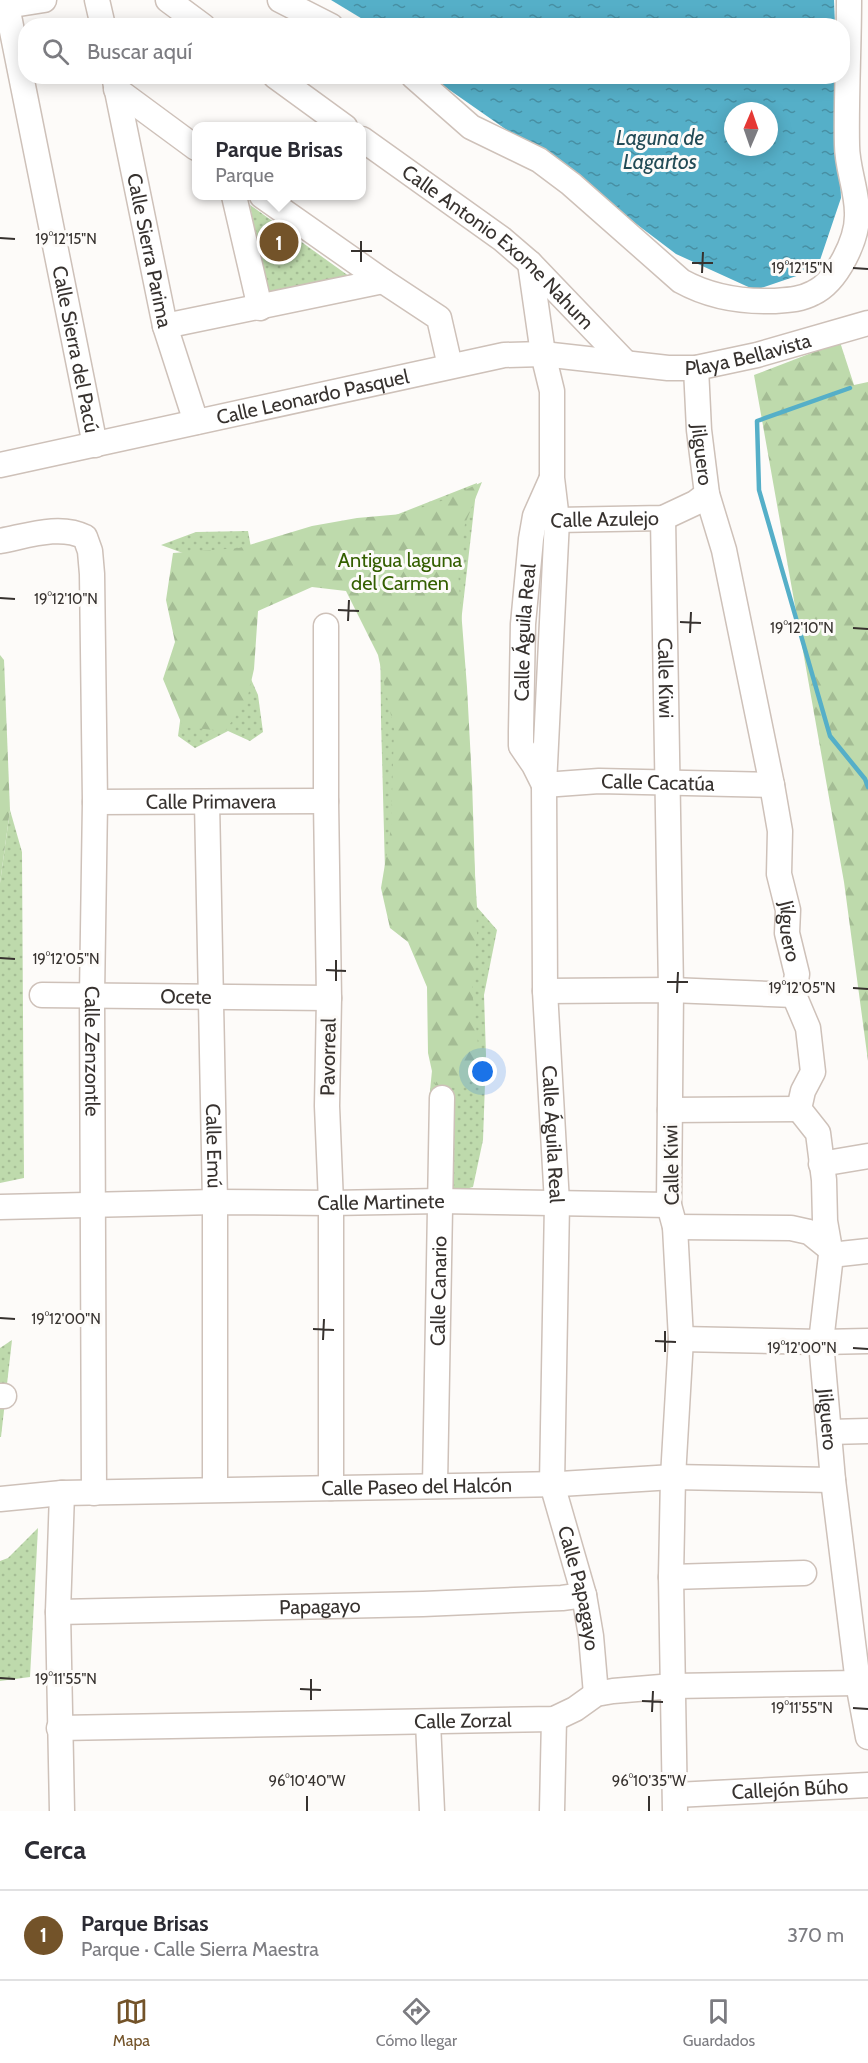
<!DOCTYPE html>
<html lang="es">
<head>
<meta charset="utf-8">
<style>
	body { margin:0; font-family:Cabin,sans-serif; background:#f7f7f7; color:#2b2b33 }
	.compass { position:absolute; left:724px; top:102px; width:54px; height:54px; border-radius:50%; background:#fff; box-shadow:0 3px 15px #0003; rotate:2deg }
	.you { position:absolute; left:483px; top:1072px; width:21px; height:21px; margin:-15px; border:4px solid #fff; border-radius:50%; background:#1a73e8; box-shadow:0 0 0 9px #1a73e833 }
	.badge { display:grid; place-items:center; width:39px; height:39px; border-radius:50%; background:#735329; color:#fff; font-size:20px; font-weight:700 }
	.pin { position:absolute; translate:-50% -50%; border:3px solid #fff; box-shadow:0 2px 6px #0006 }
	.popup { position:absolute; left:192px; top:122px; width:174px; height:78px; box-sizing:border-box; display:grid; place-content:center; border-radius:12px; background:#fff; filter:drop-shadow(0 2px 4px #0005); font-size:20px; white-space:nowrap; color:#7c7c81 }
	.popup b { font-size:22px; color:#2b2b33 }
	.popup::after { content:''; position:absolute; left:50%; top:100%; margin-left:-12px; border:12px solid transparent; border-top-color:#fff }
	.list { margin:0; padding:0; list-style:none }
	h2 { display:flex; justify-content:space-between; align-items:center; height:78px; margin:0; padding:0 24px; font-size:26px }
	h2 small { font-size:20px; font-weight:400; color:#7c7c81 }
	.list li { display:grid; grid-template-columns:39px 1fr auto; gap:18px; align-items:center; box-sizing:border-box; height:90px; padding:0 24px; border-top:2px solid #e1e1e2 }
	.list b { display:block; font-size:22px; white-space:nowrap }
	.list p { margin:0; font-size:20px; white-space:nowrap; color:#7c7c81 }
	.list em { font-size:20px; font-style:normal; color:#7c7c81 }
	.icon { flex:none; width:33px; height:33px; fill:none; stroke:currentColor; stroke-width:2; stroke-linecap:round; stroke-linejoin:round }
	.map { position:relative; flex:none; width:868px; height:1811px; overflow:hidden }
	.search { position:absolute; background:#fff; box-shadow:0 3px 15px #0003; left:18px; right:18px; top:18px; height:66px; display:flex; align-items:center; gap:15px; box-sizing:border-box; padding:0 21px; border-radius:24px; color:#7c7c81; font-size:22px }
	.sheet { height:168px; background:#fff }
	nav { display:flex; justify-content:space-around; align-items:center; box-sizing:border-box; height:84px; border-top:2px solid #e1e1e2; background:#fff; font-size:16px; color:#7c7c81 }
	nav a { display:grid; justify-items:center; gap:3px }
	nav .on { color:#735329 }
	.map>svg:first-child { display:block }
	.grass { fill:url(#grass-dots) }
	.forest { fill:url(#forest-firs) }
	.water { fill:url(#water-ripples); fill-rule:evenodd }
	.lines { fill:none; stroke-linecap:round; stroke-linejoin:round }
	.stream { stroke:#55afc8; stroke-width:4.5 }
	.minor-casing { stroke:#cec1b9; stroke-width:27 }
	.minor { stroke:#fff; stroke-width:24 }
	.ticks { fill:none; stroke:#37322f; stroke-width:2 }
	.labels { text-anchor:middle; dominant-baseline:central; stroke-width:6; stroke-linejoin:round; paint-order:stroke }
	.street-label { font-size:20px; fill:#37322f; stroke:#fdfbf9 }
	.park-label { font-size:20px; fill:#345f00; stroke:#fdfbf9 }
	.water-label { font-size:21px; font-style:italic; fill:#224b56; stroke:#fdfbf9 }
	.ticks-label { font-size:15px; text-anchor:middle; fill:#37322f; stroke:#fdfbf9; stroke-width:6; stroke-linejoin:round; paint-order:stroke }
</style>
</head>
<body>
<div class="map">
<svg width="868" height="1811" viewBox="0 0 868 1811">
	<defs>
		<pattern id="grass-dots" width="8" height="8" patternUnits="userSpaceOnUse" patternTransform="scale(1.5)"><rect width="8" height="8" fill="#bedaac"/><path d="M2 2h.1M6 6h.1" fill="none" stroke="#a4bc94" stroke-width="1.8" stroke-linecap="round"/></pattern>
		<pattern id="forest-firs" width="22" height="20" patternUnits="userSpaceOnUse" patternTransform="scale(1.5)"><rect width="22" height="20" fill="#bedaac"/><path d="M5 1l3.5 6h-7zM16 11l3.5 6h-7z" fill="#a4bc94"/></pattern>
		<pattern id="water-ripples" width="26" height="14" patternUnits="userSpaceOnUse" patternTransform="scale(1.5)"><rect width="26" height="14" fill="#55afc8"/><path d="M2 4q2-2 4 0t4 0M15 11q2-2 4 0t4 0" fill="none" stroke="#478fa3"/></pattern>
	</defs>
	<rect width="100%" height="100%" fill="#fdfbf9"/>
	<!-- grass -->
	<g class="grass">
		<path d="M 250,205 L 353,279 L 265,292 Z"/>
		<path d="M 477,483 L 449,727 L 471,814 L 477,907 L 497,930 L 484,995 L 486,1055 L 483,1140 L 473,1187 L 447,1194 L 432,1164 L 429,1101 L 442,969 L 385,870 L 381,719 L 380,615 L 355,553 L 270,595 L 244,629 L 243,661 L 258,695 L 263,732 L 250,741 L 228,731 L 195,748 L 178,736 L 202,560 L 161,545 L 196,532 L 248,531 L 252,553 L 302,552 Z"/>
		<path d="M 10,810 L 22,852 L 24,1178 L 0,1183 L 0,883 Z"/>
		<path d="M 12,1340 L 1,1437 L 0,1437 L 0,1348 Z"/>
		<path d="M 38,1528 L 30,1677 L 0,1681 L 0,1561 L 8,1558 Z"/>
	</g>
	<!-- forest -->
	<g class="forest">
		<path d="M 840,342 L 854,385 L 868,382 L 868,1061 L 844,882 L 754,375 Z"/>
		<path d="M 482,482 L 465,524 L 458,571 L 467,687 L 472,781 L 477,934 L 472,989 L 480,1063 L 458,1088 L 435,1085 L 428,1053 L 427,987 L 408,942 L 390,928 L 381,888 L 391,828 L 394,729 L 378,655 L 346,591 L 312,587 L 258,611 L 254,669 L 247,700 L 225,731 L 183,727 L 163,679 L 175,642 L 166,600 L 173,553 L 239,548 L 312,526 L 357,518 L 402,514 L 444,500 Z"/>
		<path d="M 0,655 L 4,660 L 10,810 L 0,883 Z"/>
	</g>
	<!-- water -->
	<g class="water">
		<path d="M 331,0 L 834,0 L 835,25 L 374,26 Z"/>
		<path d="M 431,77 L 836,77 L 841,198 L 817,269 L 755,290 L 676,254 L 577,179 ZM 733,111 L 769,111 L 769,147 L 733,147 Z"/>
	</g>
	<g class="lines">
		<!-- stream -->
		<path class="stream" d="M 850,388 L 757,421 L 759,490 L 830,736 L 865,779 L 868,787"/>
		<defs>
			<g id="minor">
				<path d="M 97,0 L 103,26"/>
				<path d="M 168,0 L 203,26"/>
				<path d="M 280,0 L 331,26"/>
				<path id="s1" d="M 7,6 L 95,445"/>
				<path d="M 0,7 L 44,0"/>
				<path id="s2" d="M 114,76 L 165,326 L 196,422"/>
				<path d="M 275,76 L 345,127"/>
				<path d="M 413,76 L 471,127 L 539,160 L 571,184 L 681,281 C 710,297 740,302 773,301 C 787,300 800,300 813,293 C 837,282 858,239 857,213 C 857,190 847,168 847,145 C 846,97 849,48 849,0"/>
				<path d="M 116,89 L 196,148"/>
				<path id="s3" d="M 362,139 L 502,239 L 530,263 L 626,363"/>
				<path d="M 234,196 L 260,308"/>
				<path d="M 262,196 L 383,281 L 439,318 L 450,366"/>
				<path id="s4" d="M 530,263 L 543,354 L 552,391 L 552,478 L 557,520 L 544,785 L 545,991 L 557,1203 L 552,1484 L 584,1595 L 591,1636 L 596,1694"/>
				<path d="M 165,326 L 383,281"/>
				<path id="s5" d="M 696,368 L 699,430 L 707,494 L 724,550 L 772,785 L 780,831 L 779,874 L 788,910 L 787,933 L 797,974 L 794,995 L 808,1028 L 813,1072 L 803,1091 L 799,1109 L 818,1133 L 824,1180 L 825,1221 L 831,1255 L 821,1342 L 833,1480 L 858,1683 L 868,1737"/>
				<path id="s6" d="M 0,465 L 504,355 L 543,354 L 668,368 L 696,368 L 757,355 L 868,323"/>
				<path id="s7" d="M 541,517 L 557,520 L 663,518 L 695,503 L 707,494"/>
				<path id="s8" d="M 663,518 L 671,990 L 669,1205 L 675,1227 L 681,1339 L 673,1477 L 671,1577 L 675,1811"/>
				<path id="s9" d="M 0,541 C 27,536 60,524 85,537 L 90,551 L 92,574 L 95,802 L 92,995 L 94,1493"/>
				<path d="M 326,626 L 326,801 L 329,998 L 327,1106 L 331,1203 L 331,1488"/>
				<path id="s10" d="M 544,785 L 534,765 L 521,746 L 521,731 L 523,624 L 531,539 L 535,516 L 551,480"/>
				<path id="s11" d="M 544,785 L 599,781 L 772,785"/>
				<path id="s12" d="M 95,802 L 326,801"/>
				<path id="s13" d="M 207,802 L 215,1202 L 215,1489"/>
				<path d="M 545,991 L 671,990 L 794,995"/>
				<path id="s14" d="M 42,995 L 329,998"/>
				<path d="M 670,1110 L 799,1109"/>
				<path d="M 821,1164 L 868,1156"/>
				<path id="s15" d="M 0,1207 L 215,1202 L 331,1203 L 440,1201 L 669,1205"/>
				<path d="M 675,1227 L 791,1228 L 809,1232 L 829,1248"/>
				<path d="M 831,1255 L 868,1251"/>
				<path d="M 681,1339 L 821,1342 L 868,1341"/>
				<path d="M 0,1396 L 4,1396"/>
				<path d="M 829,1432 L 868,1431"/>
				<path id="s16" d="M 435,1485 L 442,1098"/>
				<path id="s17" d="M 0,1499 L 62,1493 L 560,1484 L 673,1477 L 833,1480"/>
				<path d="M 671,1577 L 804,1573"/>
				<path id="s18" d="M 58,1612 L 423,1604 L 562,1598 L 584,1595"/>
				<path d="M 428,1722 L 432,1811"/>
				<path id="s19" d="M 59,1728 L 554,1719 L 575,1709 L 596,1694 L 613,1691 L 673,1686 L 858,1683"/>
				<path id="s20" d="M 676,1795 L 868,1785"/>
				<path d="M 62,1811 L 58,1612 L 62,1493"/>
				<path d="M 552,1811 L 554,1719"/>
			</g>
		</defs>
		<!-- minor casing -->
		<use href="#minor" class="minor-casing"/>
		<!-- minor -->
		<use href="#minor" class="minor"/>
	</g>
	<!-- ticks -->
	<path class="ticks" d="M 0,238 L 15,239M 351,251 L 372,251M 361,262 L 361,241M 692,263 L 713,263M 853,268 L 868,269M 702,273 L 703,252M 0,598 L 15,599M 338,610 L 359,611M 348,621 L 349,600M 680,622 L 701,623M 853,628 L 868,629M 690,633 L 691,612M 0,958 L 15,959M 326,970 L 346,971M 336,981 L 336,960M 667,982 L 688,982M 853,988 L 868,989M 677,993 L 678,972M 0,1318 L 15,1319M 313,1329 L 334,1330M 323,1340 L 324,1319M 655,1341 L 676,1342M 853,1348 L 868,1349M 665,1352 L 665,1331M 0,1678 L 15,1679M 300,1689 L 321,1690M 311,1700 L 311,1679M 642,1701 L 663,1702M 853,1708 L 868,1709M 652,1712 L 653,1691M 307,1811 L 307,1796M 649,1811 L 649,1796"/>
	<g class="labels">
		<!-- street labels -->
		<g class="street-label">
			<text stroke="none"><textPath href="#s3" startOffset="174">Calle Antonio Exome Nahum</textPath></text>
			<text stroke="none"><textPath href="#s2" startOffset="178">Calle Sierra Parima</textPath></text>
			<text stroke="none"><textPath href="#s1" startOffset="350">Calle Sierra del Pacú</textPath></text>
			<text stroke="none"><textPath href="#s6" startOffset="762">Playa Bellavista</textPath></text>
			<text stroke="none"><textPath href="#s6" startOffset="320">Calle Leonardo Pasquel</textPath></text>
			<text stroke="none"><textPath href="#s5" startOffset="87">Jilguero</textPath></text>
			<text stroke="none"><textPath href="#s7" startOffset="64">Calle Azulejo</textPath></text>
			<text stroke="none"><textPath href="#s10" startOffset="159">Calle Águila Real</textPath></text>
			<text stroke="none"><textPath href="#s8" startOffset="160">Calle Kiwi</textPath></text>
			<text stroke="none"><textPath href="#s11" startOffset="114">Calle Cacatúa</textPath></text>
			<text stroke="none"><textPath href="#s12" startOffset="116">Calle Primavera</textPath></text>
			<text stroke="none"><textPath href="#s5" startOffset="573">Jilguero</textPath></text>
			<text stroke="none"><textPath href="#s14" startOffset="144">Ocete</textPath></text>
			<text stroke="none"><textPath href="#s9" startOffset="602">Calle Zenzontle</textPath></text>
			<text transform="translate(328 1057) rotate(-89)">Pavorreal</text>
			<text stroke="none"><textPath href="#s4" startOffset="874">Calle Águila Real</textPath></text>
			<text stroke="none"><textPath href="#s13" startOffset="344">Calle Emú</textPath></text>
			<text transform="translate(671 1165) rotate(-91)">Calle Kiwi</text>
			<text stroke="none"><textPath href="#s15" startOffset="381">Calle Martinete</textPath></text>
			<text stroke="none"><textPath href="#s16" startOffset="194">Calle Canario</textPath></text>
			<text stroke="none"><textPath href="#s5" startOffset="1077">Jilguero</textPath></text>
			<text stroke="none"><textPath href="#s17" startOffset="417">Calle Paseo del Halcón</textPath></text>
			<text stroke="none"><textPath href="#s4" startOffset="1332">Calle Papagayo</textPath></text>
			<text stroke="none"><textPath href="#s18" startOffset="262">Papagayo</textPath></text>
			<text stroke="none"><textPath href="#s19" startOffset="404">Calle Zorzal</textPath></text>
			<text stroke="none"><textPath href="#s20" startOffset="114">Callejón Búho</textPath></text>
		</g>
		<!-- park labels -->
		<g class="park-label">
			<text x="400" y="560">Antigua laguna<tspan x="400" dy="23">del Carmen</tspan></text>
		</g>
		<!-- water labels -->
		<g class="water-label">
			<text x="660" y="137">Laguna de<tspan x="660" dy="24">Lagartos</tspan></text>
		</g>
	</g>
	<g class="ticks-label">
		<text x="66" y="244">19°12'15"N</text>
		<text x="802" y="273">19°12'15"N</text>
		<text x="66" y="604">19°12'10"N</text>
		<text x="802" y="633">19°12'10"N</text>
		<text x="66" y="964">19°12'05"N</text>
		<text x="802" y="993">19°12'05"N</text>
		<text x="66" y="1324">19°12'00"N</text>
		<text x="802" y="1353">19°12'00"N</text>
		<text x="66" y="1684">19°11'55"N</text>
		<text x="802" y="1713">19°11'55"N</text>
		<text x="307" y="1786">96°10'40"W</text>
		<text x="649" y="1786">96°10'35"W</text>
	</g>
</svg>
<svg class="compass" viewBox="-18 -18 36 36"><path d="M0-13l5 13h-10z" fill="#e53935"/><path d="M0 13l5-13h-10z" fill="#7c7c81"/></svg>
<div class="you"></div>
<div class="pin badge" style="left:279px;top:242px">1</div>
<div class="popup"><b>Parque Brisas</b>Parque</div>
<div class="search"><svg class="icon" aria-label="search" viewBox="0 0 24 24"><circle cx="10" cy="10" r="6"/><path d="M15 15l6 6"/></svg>Buscar aquí</div>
</div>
<section class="sheet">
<h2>Cerca<small></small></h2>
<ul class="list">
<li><span class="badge">1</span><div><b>Parque Brisas</b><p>Parque · Calle Sierra Maestra</p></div><em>370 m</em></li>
</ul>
</section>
<nav>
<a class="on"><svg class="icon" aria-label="map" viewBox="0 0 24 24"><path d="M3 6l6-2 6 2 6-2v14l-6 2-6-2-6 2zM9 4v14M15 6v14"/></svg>Mapa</a>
<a><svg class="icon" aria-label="directions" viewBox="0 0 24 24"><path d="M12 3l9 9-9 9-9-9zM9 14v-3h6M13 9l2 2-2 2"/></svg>Cómo llegar</a>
<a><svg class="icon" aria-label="saved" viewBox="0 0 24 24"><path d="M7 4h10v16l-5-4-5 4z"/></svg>Guardados</a>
</nav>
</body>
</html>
